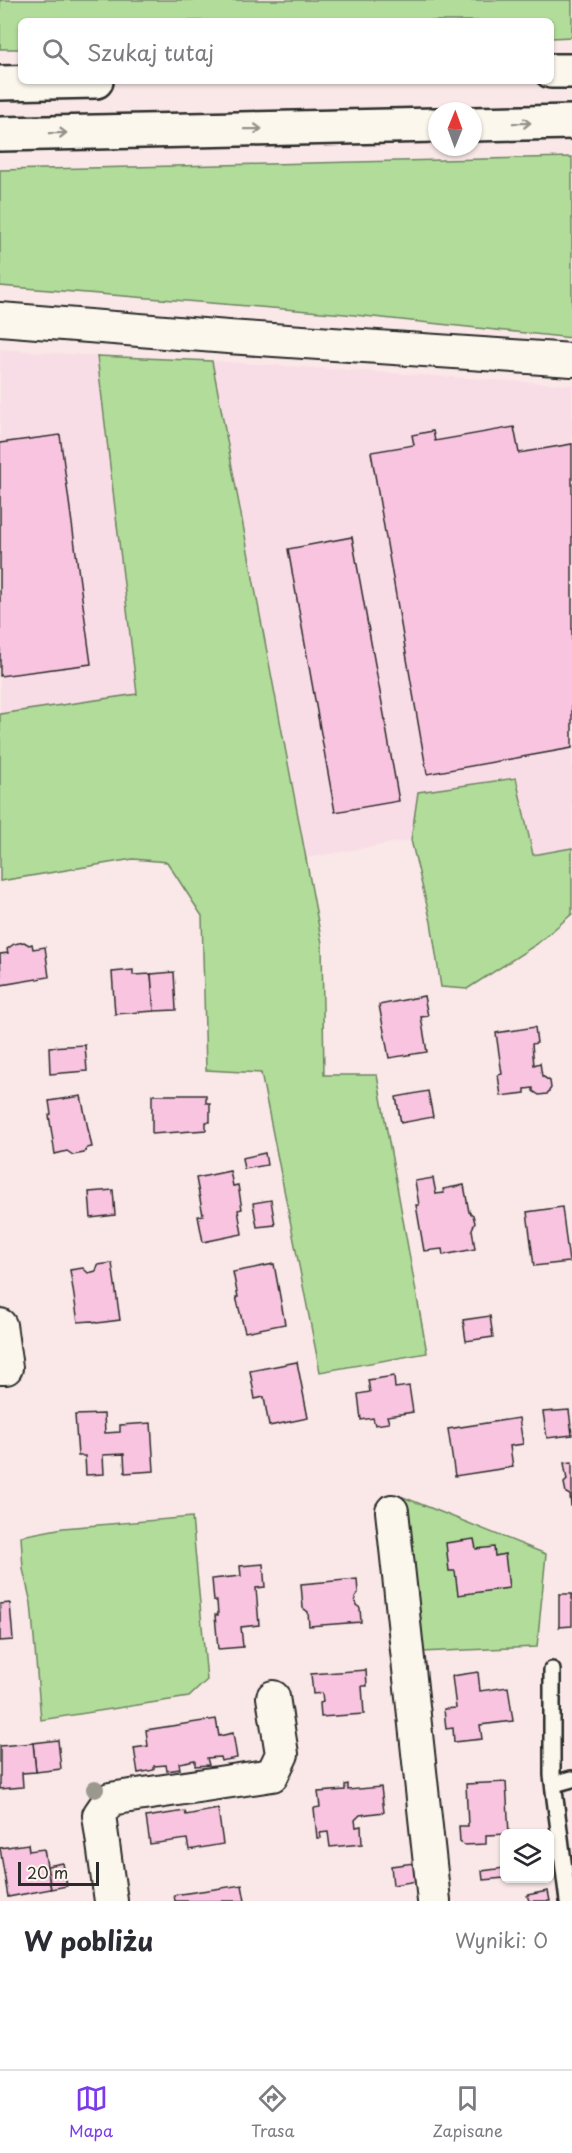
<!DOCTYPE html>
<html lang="pl">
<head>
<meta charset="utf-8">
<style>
	body { margin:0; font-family:"Playpen Sans",sans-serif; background:#f2f2f3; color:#2b2b33 }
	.controls { position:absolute; right:18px; bottom:18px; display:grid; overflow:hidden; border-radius:9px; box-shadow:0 2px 4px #0004 }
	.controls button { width:54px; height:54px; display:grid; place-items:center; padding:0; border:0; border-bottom:2px solid #e1e1e2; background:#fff; color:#2b2b33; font:30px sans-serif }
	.compass { position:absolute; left:428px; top:102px; width:54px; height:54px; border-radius:50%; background:#fff; box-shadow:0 2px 4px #0004; rotate:1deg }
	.scale { position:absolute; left:18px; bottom:15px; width:81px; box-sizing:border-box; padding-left:6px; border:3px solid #2b2b2b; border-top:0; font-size:16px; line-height:21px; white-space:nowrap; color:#2b2b2b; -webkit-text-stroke:4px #fbf7ec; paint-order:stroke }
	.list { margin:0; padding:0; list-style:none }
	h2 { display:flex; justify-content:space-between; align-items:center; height:78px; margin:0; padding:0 24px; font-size:26px }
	h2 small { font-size:20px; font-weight:400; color:#7c7c81 }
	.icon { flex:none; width:33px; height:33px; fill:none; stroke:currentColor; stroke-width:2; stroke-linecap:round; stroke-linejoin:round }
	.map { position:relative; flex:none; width:572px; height:1901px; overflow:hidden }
	.search { position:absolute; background:#fff; box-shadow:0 2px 4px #0004; left:18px; right:18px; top:18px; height:66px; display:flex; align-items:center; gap:15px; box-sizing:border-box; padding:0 21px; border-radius:9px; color:#7c7c81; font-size:22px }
	.sheet { height:168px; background:#fff }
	nav { display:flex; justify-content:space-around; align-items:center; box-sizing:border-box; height:84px; border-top:2px solid #e1e1e2; background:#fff; font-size:16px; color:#7c7c81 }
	nav a { display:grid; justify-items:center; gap:3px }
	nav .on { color:#7c3aed }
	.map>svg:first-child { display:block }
	.built { fill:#f9dde6 }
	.green { fill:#b1dc9a; stroke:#6e8462; stroke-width:1.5 }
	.building { fill:#f8c4e0; stroke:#2b2b2b; stroke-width:1.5 }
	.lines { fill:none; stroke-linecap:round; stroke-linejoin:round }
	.service-casing { stroke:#2b2b2b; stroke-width:20 }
	.minor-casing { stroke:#2b2b2b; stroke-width:36 }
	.motorway-casing { stroke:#2b2b2b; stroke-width:38 }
	.service { stroke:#fbf7ec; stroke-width:15 }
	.minor { stroke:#fbf7ec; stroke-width:32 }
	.motorway { stroke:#fbf7ec; stroke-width:33 }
	.tree { fill:#9a988f }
	.oneway { stroke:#93918c }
</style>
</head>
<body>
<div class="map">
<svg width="572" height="1901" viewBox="0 0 572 1901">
	<rect width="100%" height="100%" fill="#fae8e8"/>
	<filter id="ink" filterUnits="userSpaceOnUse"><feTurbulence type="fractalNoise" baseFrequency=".0167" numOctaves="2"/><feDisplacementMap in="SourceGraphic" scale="12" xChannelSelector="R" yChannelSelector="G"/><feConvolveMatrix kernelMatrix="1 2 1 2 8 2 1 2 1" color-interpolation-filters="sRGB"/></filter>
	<g filter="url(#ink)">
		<!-- built -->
		<g class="built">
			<path d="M 0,349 L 97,356 L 137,694 L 0,714 Z"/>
			<path d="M 212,361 L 572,385 L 572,848 L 533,855 L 516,778 L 418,792 L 411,840 L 307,858 Z"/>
		</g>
		<!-- green -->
		<g class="green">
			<path d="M 0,0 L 572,0 L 572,37 L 551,38 L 551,21 L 21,21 L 21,49 L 0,49 Z"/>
			<path d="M 572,157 L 572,338 L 345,314 L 0,286 L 0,170 Z"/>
			<path d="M 97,356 L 212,361 L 322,943 L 324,1075 L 377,1075 L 427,1353 L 320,1372 L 261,1073 L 206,1070 L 202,916 L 167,862 L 133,859 L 0,881 L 0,714 L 137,694 Z"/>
			<path d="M 516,778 L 533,855 L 572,848 L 572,914 L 537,944 L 467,989 L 441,987 L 431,922 L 411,840 L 418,792 Z"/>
			<path d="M 403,1497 L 546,1554 L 537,1647 L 421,1652 Z"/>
			<path d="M 192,1517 L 207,1680 L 189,1697 L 41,1720 L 31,1603 L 23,1569 L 21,1536 L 63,1528 Z"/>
		</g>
		<!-- building -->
		<g class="building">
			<path d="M 514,427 L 519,453 L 572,444 L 572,748 L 427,774 L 371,452 L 414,445 L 412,435 L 433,431 L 435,441 Z"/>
			<path d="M 60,435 L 91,664 L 0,676 L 0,443 Z"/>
			<path d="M 352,537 L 385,720 L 386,721 L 385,722 L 399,801 L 335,812 L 288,549 Z"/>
			<path d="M 24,942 L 29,945 L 32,944 L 33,949 L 45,947 L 49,977 L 1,985 L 0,954 L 8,953 L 7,949 L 14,944 Z"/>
			<path d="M 133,970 L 133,975 L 151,974 L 154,1011 L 115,1014 L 112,972 Z"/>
			<path d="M 174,972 L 176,1010 L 154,1011 L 151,974 Z"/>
			<path d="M 424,996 L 428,1016 L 421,1017 L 427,1052 L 389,1058 L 379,1005 Z"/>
			<path d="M 535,1027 L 537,1043 L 532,1044 L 534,1065 L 540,1063 L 542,1076 L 550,1081 L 551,1088 L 547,1094 L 539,1095 L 533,1091 L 533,1088 L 525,1089 L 525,1093 L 501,1096 L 498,1075 L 502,1074 L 496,1033 Z"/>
			<path d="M 85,1045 L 87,1071 L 50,1074 L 49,1047 Z"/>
			<path d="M 428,1091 L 433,1117 L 401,1123 L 396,1097 Z"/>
			<path d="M 152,1095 L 206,1095 L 206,1103 L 210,1103 L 210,1122 L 206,1122 L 206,1130 L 152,1134 Z"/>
			<path d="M 81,1096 L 92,1147 L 87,1148 L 84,1153 L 73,1155 L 67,1151 L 55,1154 L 49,1115 L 51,1114 L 49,1101 Z"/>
			<path d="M 265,1153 L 267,1165 L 244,1169 L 242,1158 Z"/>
			<path d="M 230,1171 L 233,1186 L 238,1185 L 242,1209 L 238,1210 L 242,1234 L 203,1242 L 198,1216 L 203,1215 L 196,1178 Z"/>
			<path d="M 433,1178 L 436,1194 L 444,1193 L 443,1189 L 464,1185 L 469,1212 L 473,1215 L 475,1223 L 472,1229 L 475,1249 L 443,1255 L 442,1249 L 424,1251 L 416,1205 L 419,1205 L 415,1181 Z"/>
			<path d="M 113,1190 L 115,1215 L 91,1218 L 89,1192 Z"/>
			<path d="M 271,1200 L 275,1225 L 257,1227 L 253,1203 Z"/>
			<path d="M 562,1207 L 569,1262 L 534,1266 L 527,1212 Z"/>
			<path d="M 112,1263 L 120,1320 L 97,1323 L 92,1321 L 78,1322 L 70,1270 L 83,1268 L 88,1273 L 96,1271 L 98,1265 Z"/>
			<path d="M 274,1264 L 285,1324 L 245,1332 L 236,1297 L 238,1297 L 233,1272 Z"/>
			<path d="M 490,1316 L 493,1337 L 466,1341 L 463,1320 Z"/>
			<path d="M 297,1362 L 308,1418 L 269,1426 L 264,1397 L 255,1399 L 250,1371 Z"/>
			<path d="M 394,1376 L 395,1388 L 409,1386 L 413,1412 L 387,1416 L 389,1423 L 375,1425 L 373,1418 L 361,1420 L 358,1394 L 370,1392 L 368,1380 Z"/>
			<path d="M 569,1410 L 572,1435 L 547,1438 L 543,1412 Z"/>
			<path d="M 104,1414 L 105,1433 L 120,1432 L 120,1425 L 151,1423 L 154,1471 L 125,1473 L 124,1454 L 103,1455 L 104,1474 L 86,1475 L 85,1456 L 78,1456 L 75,1415 Z"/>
			<path d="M 519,1418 L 523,1444 L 510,1446 L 513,1467 L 455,1476 L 448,1429 Z"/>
			<path d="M 572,1462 L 572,1506 L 571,1506 L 570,1495 L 566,1493 L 564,1483 L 567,1480 L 564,1463 Z"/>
			<path d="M 474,1539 L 476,1549 L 494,1547 L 495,1556 L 505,1554 L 509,1588 L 458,1595 L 455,1571 L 449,1571 L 446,1543 Z"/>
			<path d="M 263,1564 L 265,1587 L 256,1588 L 259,1625 L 241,1627 L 243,1647 L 218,1649 L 215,1615 L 218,1615 L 217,1601 L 214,1601 L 212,1579 L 241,1576 L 240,1566 Z"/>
			<path d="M 357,1579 L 358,1593 L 355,1597 L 356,1605 L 360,1608 L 361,1622 L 309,1626 L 308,1612 L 303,1608 L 301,1584 Z"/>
			<path d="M 559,1594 L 572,1594 L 572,1626 L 559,1627 Z"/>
			<path d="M 10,1603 L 13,1640 L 0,1641 L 0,1604 Z"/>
			<path d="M 366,1670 L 367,1686 L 362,1686 L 364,1714 L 321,1717 L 320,1703 L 323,1702 L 322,1693 L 313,1694 L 311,1674 Z"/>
			<path d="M 478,1672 L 480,1691 L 508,1687 L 513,1721 L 480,1725 L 482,1739 L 454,1742 L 453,1728 L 446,1729 L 444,1709 L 456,1708 L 452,1676 Z"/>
			<path d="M 216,1719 L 219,1736 L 233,1733 L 237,1758 L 221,1761 L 220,1757 L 207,1758 L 209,1765 L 195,1766 L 195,1760 L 179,1763 L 180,1769 L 167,1771 L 166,1765 L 154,1766 L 154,1770 L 138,1773 L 134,1748 L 148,1746 L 146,1730 Z"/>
			<path d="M 58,1740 L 61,1769 L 36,1772 L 33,1743 Z"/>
			<path d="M 33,1743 L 36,1772 L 22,1773 L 23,1787 L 0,1789 L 0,1746 Z"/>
			<path d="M 506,1782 L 509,1834 L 486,1835 L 486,1844 L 464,1845 L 460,1842 L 459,1826 L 468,1826 L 466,1784 Z"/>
			<path d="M 348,1784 L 348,1790 L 381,1787 L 384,1812 L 360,1815 L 355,1820 L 356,1827 L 361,1826 L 362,1844 L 330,1847 L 328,1832 L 320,1833 L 321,1838 L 317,1838 L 314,1808 L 320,1807 L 318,1792 L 345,1790 L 345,1785 Z"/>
			<path d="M 218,1809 L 223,1844 L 189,1850 L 187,1839 L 150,1844 L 146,1817 L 185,1811 L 186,1815 Z"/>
			<path d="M 28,1844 L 29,1851 L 44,1849 L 51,1889 L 8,1897 L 0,1848 Z"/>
			<path d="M 63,1863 L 67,1886 L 51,1889 L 47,1866 Z"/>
			<path d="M 414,1863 L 417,1881 L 393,1885 L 391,1866 Z"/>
			<path d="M 504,1868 L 504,1878 L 483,1880 L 482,1871 Z"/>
			<path d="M 242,1885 L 245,1901 L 175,1901 L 174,1895 Z"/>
			<path d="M 548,1891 L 550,1901 L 529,1901 L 527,1895 Z"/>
		</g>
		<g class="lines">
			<defs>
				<g id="service">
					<path d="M 552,1670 L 552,1775 L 568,1901"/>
					<path d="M 554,1784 L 572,1779"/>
				</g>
				<g id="minor">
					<path d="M 0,319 L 228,337 L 572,360"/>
					<path d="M 0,1325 L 6,1368 L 0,1368"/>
					<path d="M 392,1511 L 434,1901"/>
					<path d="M 111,1901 L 99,1815 L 110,1799 L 272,1775 L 282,1754 L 273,1697"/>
				</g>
				<g id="motorway">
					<path d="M 551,71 L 572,71"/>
					<path d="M 0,83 L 96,81"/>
					<path d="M 473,124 L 572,122"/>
					<path d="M 0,134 L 437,125"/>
				</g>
			</defs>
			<!-- service casing -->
			<use href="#service" class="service-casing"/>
			<!-- minor casing -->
			<use href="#minor" class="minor-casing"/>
			<!-- motorway casing -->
			<use href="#motorway" class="motorway-casing"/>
			<!-- service -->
			<use href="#service" class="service"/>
			<!-- minor -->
			<use href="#minor" class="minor"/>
			<!-- motorway -->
			<use href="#motorway" class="motorway"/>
		</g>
		<!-- trees -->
		<circle class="tree" cx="95" cy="1789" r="9"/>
		<!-- one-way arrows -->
		<defs><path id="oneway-shaft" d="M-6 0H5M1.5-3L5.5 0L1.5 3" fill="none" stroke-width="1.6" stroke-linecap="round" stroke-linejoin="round" transform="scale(1.5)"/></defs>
		<g class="oneway">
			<use href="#oneway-shaft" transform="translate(522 123) rotate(-1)"/>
			<use href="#oneway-shaft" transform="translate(253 129) rotate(-1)"/>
			<use href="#oneway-shaft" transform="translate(58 133) rotate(-1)"/>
		</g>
	</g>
</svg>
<div class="controls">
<button><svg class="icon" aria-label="layers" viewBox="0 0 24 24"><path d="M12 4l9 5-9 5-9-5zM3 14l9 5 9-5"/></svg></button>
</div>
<svg class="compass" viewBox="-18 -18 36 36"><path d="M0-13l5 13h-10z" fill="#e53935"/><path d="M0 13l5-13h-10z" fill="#7c7c81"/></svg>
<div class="scale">20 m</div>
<div class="search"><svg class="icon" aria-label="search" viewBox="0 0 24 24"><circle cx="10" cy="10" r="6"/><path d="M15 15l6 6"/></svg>Szukaj tutaj</div>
</div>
<section class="sheet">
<h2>W pobliżu<small>Wyniki: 0</small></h2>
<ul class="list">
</ul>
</section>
<nav>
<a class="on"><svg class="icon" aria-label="map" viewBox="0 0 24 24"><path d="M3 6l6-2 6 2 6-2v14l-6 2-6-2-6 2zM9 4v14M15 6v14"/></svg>Mapa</a>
<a><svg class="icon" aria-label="directions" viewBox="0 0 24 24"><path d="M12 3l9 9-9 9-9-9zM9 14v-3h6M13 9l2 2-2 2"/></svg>Trasa</a>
<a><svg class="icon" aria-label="saved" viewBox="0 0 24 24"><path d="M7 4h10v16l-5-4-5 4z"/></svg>Zapisane</a>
</nav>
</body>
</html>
